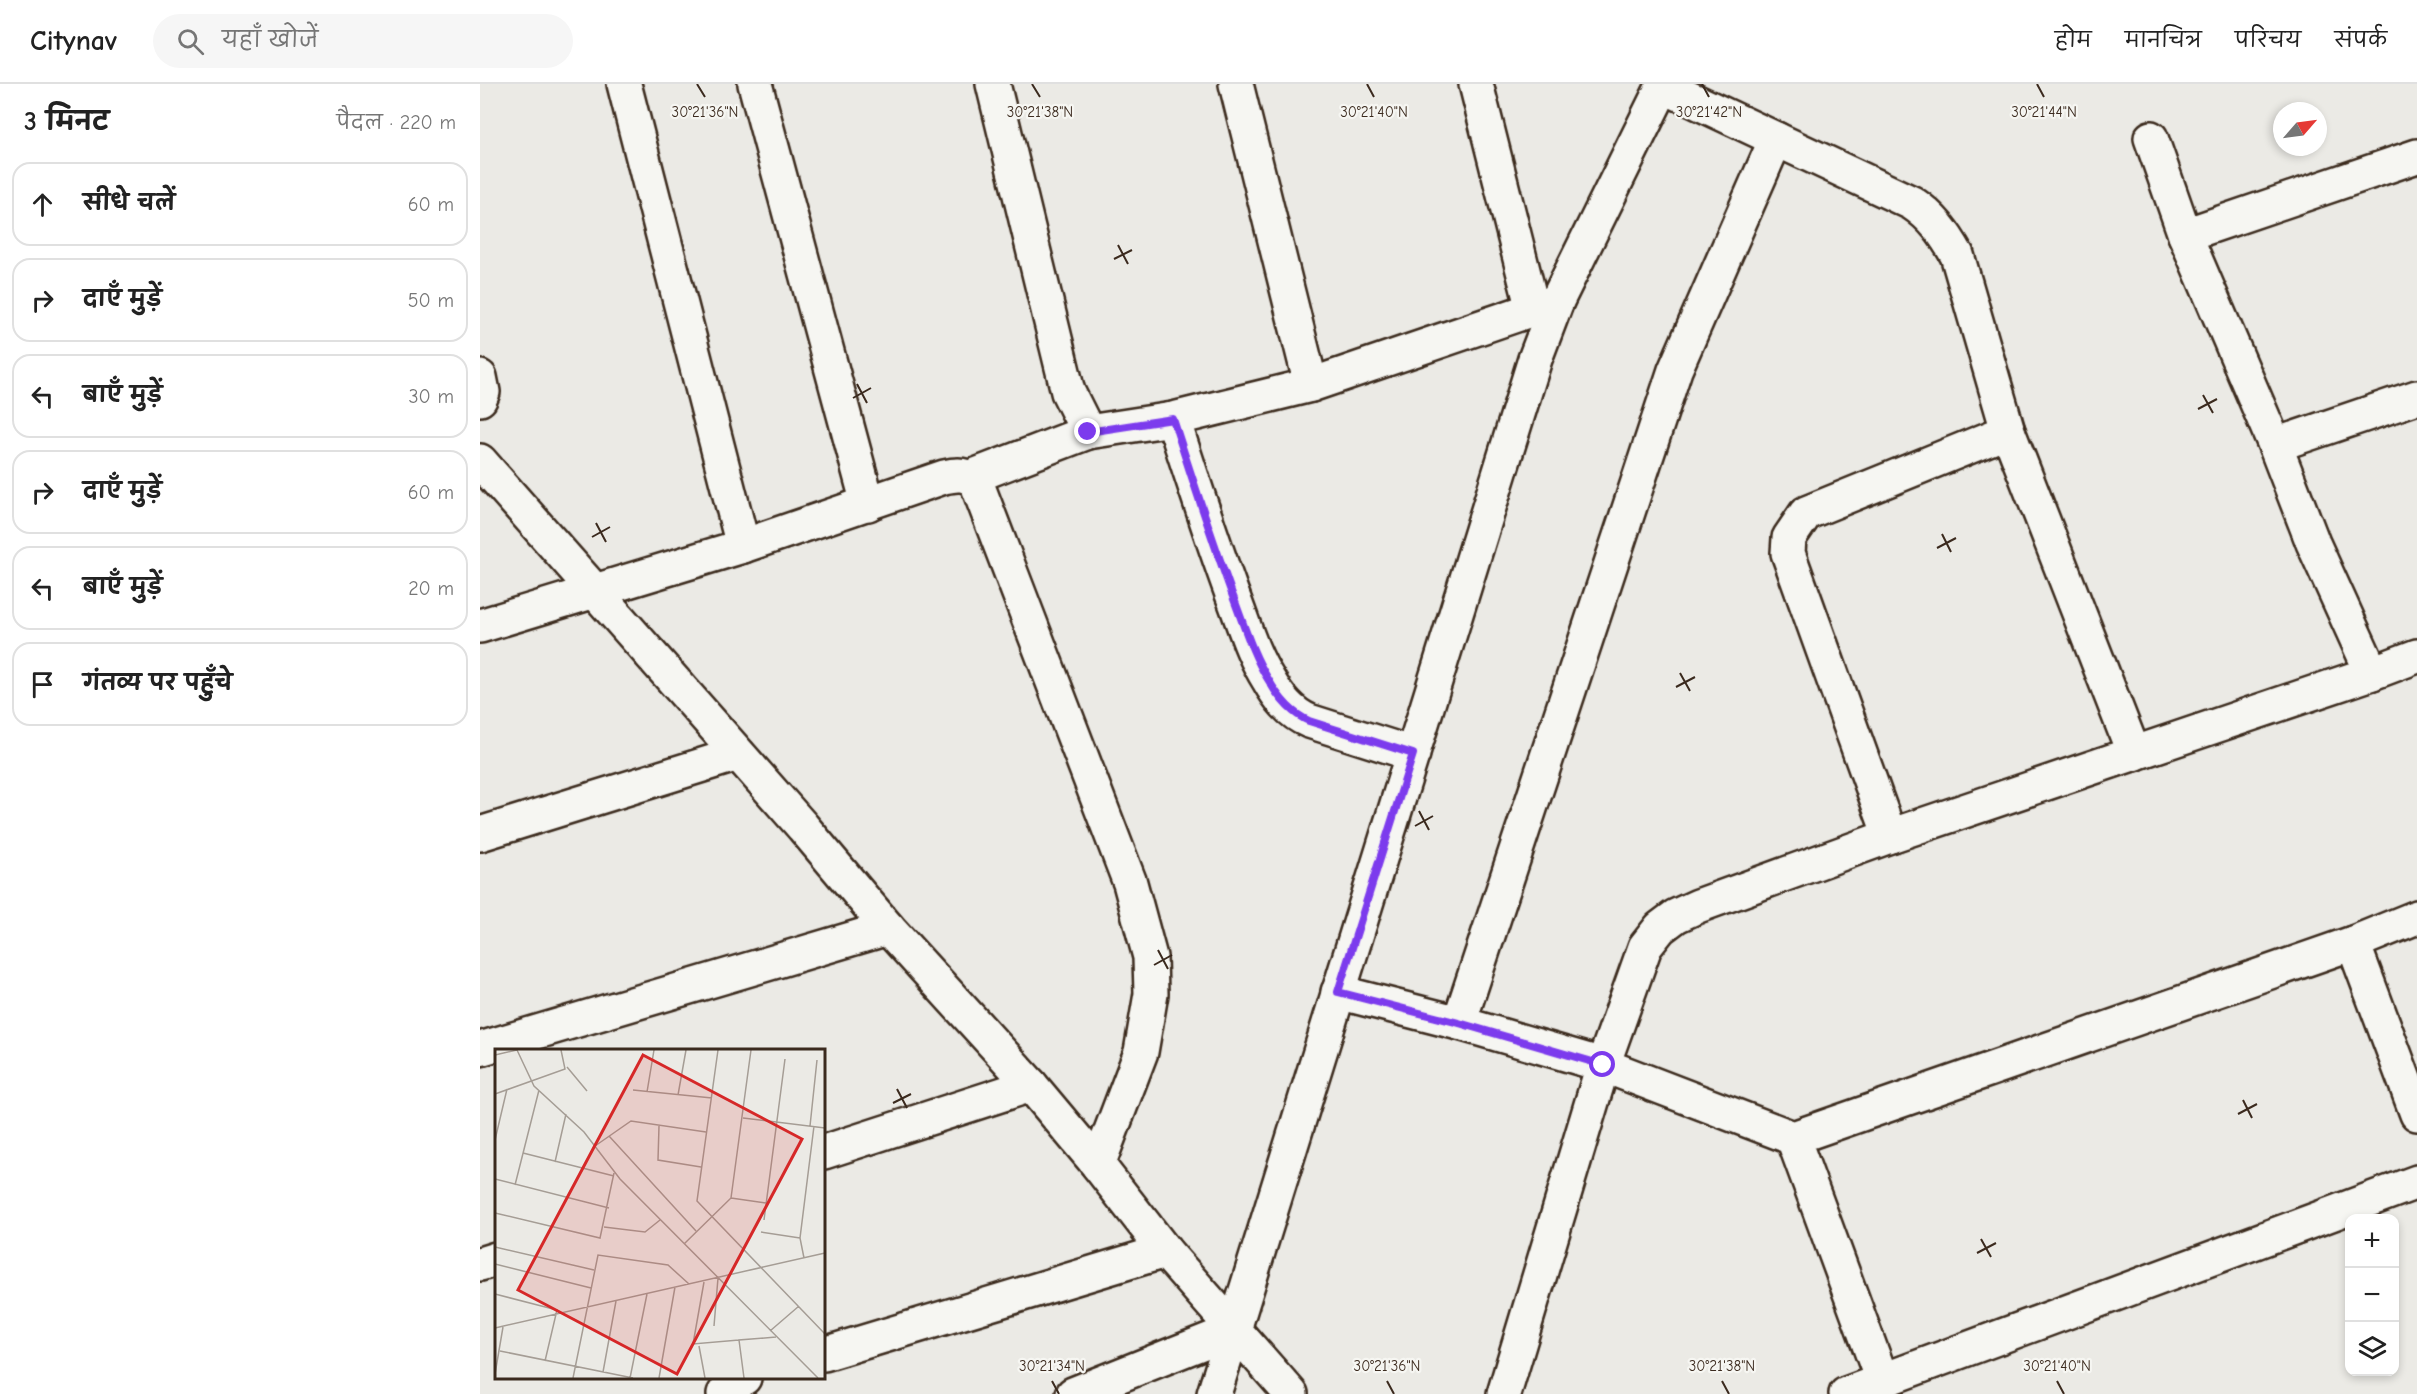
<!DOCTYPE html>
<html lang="hi">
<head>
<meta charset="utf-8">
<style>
	body { margin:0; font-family:"Comic Neue","Playpen Sans Deva",sans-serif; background:#f6f6f6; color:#222 }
	.controls { position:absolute; right:18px; bottom:18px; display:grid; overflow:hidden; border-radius:12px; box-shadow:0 3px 9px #0003 }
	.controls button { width:54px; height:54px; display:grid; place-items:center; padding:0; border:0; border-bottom:2px solid #e0e0e0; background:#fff; color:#222; font:30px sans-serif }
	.compass { position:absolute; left:1793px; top:18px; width:54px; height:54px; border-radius:50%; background:#fff; box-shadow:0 3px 9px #0003; rotate:62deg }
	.stop { position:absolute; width:18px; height:18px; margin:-14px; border:4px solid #7c3aed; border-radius:50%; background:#fff }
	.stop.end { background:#7c3aed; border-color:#fff; box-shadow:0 2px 6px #0008 }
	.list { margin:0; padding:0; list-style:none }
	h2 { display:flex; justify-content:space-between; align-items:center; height:78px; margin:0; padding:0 24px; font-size:26px }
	h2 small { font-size:20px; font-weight:400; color:#767676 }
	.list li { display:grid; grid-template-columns:39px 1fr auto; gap:18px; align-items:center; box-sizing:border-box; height:84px; margin:0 12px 12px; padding:0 12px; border:2px solid #e0e0e0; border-radius:18px }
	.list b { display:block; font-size:22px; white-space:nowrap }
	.list em { font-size:20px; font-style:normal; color:#767676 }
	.icon { flex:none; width:33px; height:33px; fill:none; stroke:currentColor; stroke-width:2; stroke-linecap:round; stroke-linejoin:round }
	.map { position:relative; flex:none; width:1937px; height:1310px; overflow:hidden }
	header { display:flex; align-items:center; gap:36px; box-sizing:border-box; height:84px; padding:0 30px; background:#fff; border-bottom:2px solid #e0e0e0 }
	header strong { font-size:28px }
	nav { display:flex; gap:33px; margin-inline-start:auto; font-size:21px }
	.search { width:420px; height:54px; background:#f6f6f6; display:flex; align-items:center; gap:15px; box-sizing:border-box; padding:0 21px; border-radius:33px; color:#767676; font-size:22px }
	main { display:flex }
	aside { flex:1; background:#fff }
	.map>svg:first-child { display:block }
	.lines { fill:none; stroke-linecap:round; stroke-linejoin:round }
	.minor-casing { stroke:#3b2a1e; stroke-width:38 }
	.minor { stroke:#f6f6f2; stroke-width:33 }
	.route { stroke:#7c3aed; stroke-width:8 }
	.ticks { fill:none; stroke:#3b2a1e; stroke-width:2 }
	.inset-road { fill:none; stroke:#a59d95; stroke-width:1.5 }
	.view { fill:#d62828; fill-opacity:0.15; stroke:#d62828; stroke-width:3 }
	.inset-edge { fill:none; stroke:#3b2a1e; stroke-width:3 }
	.ticks-label { font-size:15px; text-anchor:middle; fill:#3b2a1e; stroke:#f6f6f2; stroke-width:4.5; stroke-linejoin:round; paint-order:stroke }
</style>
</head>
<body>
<header>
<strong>Citynav</strong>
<div class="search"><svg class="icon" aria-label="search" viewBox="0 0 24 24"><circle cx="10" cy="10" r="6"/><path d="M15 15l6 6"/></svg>यहाँ खोजें</div>
<nav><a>होम</a><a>मानचित्र</a><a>परिचय</a><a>संपर्क</a></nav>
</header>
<main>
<aside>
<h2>3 मिनट<small>पैदल · 220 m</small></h2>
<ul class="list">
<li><svg class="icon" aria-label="ahead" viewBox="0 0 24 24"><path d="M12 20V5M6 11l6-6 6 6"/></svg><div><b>सीधे चलें</b></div><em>60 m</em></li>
<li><svg class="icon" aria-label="right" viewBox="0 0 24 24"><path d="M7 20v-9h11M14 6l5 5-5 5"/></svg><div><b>दाएँ मुड़ें</b></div><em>50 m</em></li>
<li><svg class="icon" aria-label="left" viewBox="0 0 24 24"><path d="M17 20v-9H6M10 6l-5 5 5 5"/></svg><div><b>बाएँ मुड़ें</b></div><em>30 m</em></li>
<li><svg class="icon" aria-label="right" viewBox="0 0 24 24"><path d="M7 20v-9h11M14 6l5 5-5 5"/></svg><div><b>दाएँ मुड़ें</b></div><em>60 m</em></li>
<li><svg class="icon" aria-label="left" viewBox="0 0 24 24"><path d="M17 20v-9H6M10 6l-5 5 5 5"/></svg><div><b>बाएँ मुड़ें</b></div><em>20 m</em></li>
<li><svg class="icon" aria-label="arrive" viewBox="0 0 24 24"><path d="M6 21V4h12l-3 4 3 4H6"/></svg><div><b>गंतव्य पर पहुँचे</b></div></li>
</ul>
</aside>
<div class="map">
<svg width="1937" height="1310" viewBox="0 0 1937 1310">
	<rect width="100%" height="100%" fill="#ebeae5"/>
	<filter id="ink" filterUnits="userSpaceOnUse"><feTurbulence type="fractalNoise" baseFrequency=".0167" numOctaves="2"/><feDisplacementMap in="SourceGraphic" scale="12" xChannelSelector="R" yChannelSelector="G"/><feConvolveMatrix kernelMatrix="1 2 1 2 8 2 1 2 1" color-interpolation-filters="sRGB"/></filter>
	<g filter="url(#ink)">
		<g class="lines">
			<defs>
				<g id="minor">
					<path d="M 144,0 L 263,462"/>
					<path d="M 275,0 L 388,420"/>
					<path d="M 513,0 L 588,308 L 608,348 L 693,335 L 831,301 L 1077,217"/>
					<path d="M 756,0 L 831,301"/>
					<path d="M 996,0 L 1053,226"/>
					<path d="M 1183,2 L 1432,119 C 1453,133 1465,150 1477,171 L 1528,347 L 1654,670"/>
					<path d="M 1671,54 L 1705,151 L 1795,361 L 1833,459 L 1892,589"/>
					<path d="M 1705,151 L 1937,72"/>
					<path d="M 0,293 L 3,308 L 0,315"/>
					<path d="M 693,335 C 712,394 731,452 752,510 C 763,538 772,570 788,595 C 798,613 810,629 829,637 L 933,670"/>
					<path d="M 1795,361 L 1937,313"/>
					<path d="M 0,377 L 323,743 L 408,844 L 551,1001 L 618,1081 L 685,1167 L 811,1310"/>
					<path d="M 491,393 L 608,348"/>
					<path d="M 0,542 L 263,462 L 464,393 C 477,390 488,389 497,400 L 650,799 L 670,873 L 671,910 L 661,968 L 618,1081"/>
					<path d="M 0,750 L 258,670"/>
					<path d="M 1410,752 L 1308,469 L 1309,454 L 1326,429 L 1528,347"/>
					<path d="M 1873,859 L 1937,1030"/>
					<path d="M 858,908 L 979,939 L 1123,981 L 1313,1054 L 1873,859 L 1937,833"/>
					<path d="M 979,939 L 1195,286 L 1296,55"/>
					<path d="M 0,965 L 408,844"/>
					<path d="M 1313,1054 L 1402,1296"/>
					<path d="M 344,1068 L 551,1001"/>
					<path d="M 0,1180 L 16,1175"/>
					<path d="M 344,1270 L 685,1167"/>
					<path d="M 244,1310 L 250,1301 L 264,1294"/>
					<path d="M 593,1310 L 754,1246"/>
					<path d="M 734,1310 L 1055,275 L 1077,217 L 1184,0"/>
					<path d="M 1024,1310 L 1123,981 L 1165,863 L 1180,844 L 1196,832 L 1218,822 L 1410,752 L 1892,589 L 1937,572"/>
					<path d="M 1366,1310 L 1937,1098"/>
				</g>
			</defs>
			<!-- minor casing -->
			<use href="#minor" class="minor-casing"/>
			<!-- minor -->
			<use href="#minor" class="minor"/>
		</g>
	</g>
	<g class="lines" filter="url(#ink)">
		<!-- route -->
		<path class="route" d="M 608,348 L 693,335 C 712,394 731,452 752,510 C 763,538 772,570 788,595 C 798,613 810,629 829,637 L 933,670 L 858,908 L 979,939 L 1123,981"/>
	</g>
	<!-- ticks -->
	<path class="ticks" d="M 217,0 L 225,13M 552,0 L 560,13M 887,0 L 894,13M 1222,0 L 1229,13M 1557,0 L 1564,13M 638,161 L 648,180M 634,175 L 652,166M 377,300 L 387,319M 1723,311 L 1733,329M 373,314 L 391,304M 1718,325 L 1737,315M 116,439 L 126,458M 1462,450 L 1471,468M 112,453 L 130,443M 1457,464 L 1476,454M 1200,589 L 1210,607M 1196,603 L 1215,593M 939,727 L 949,746M 935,742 L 953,732M 678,866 L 688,885M 674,881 L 692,871M 417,1005 L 427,1024M 1763,1016 L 1772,1034M 413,1019 L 431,1010M 1758,1030 L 1777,1020M 1501,1155 L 1511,1173M 1497,1169 L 1516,1159M 572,1297 L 579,1310M 907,1297 L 914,1310M 1242,1297 L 1249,1310M 1577,1297 L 1584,1310"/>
	<!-- overview -->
	<g transform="translate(15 965)">
		<rect width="330" height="330" fill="#ebeae5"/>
		<path class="inset-road" d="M 22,1 L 39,37 L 89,83 L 125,130 L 323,329M 223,1 L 202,152 L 330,285M 0,6 L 22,1M 72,18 L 92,42M 138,41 L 217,49M 152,43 L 159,1M 0,45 L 70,20 L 66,1M 183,46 L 191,1M 248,69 L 330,79M 164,77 L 163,111 L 206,118M 315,77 L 322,11M 114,87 L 201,182M 0,91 L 12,40M 100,97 L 136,72 L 211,83M 28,104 L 119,127M 60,113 L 71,65M 0,130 L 114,159M 20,136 L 44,41M 236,149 L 271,154M 0,164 L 105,189 L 119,124M 269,171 L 290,10M 109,178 L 150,183 L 165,171M 266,183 L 305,189M 189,195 L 236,149 L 256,1M 0,198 L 99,221M 309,209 L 305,189 L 319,77M 0,215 L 96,239M 209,233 L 198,295 L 244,291M 0,245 L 62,261 L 50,312M 219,277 L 223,229M 0,279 L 330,204M 275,282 L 304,257M 204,297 L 210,329M 5,302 L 138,329M 108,323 L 121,252M 0,325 L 8,278M 78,329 L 103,206 L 173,216 L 194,235M 135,329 L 152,245M 164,329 L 180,238M 249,329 L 244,291 L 281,288"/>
		<path class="view" d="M 148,6 L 307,90 L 182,325 L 23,241 Z"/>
		<rect width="330" height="330" class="inset-edge"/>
	</g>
	<g class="ticks-label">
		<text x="225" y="33">30°21'36"N</text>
		<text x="560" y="33">30°21'38"N</text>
		<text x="894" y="33">30°21'40"N</text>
		<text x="1229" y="33">30°21'42"N</text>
		<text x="1564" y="33">30°21'44"N</text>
		<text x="572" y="1287">30°21'34"N</text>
		<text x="907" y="1287">30°21'36"N</text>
		<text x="1242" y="1287">30°21'38"N</text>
		<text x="1577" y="1287">30°21'40"N</text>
	</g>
</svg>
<div class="controls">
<button>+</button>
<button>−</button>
<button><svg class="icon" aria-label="layers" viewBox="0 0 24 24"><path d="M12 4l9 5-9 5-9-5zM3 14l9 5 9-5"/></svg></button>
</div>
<svg class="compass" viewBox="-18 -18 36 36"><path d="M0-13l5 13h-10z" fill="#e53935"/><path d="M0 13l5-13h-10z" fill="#767676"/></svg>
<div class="stop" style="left:1123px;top:981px"></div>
<div class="stop end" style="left:608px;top:348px"></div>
</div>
</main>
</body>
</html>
